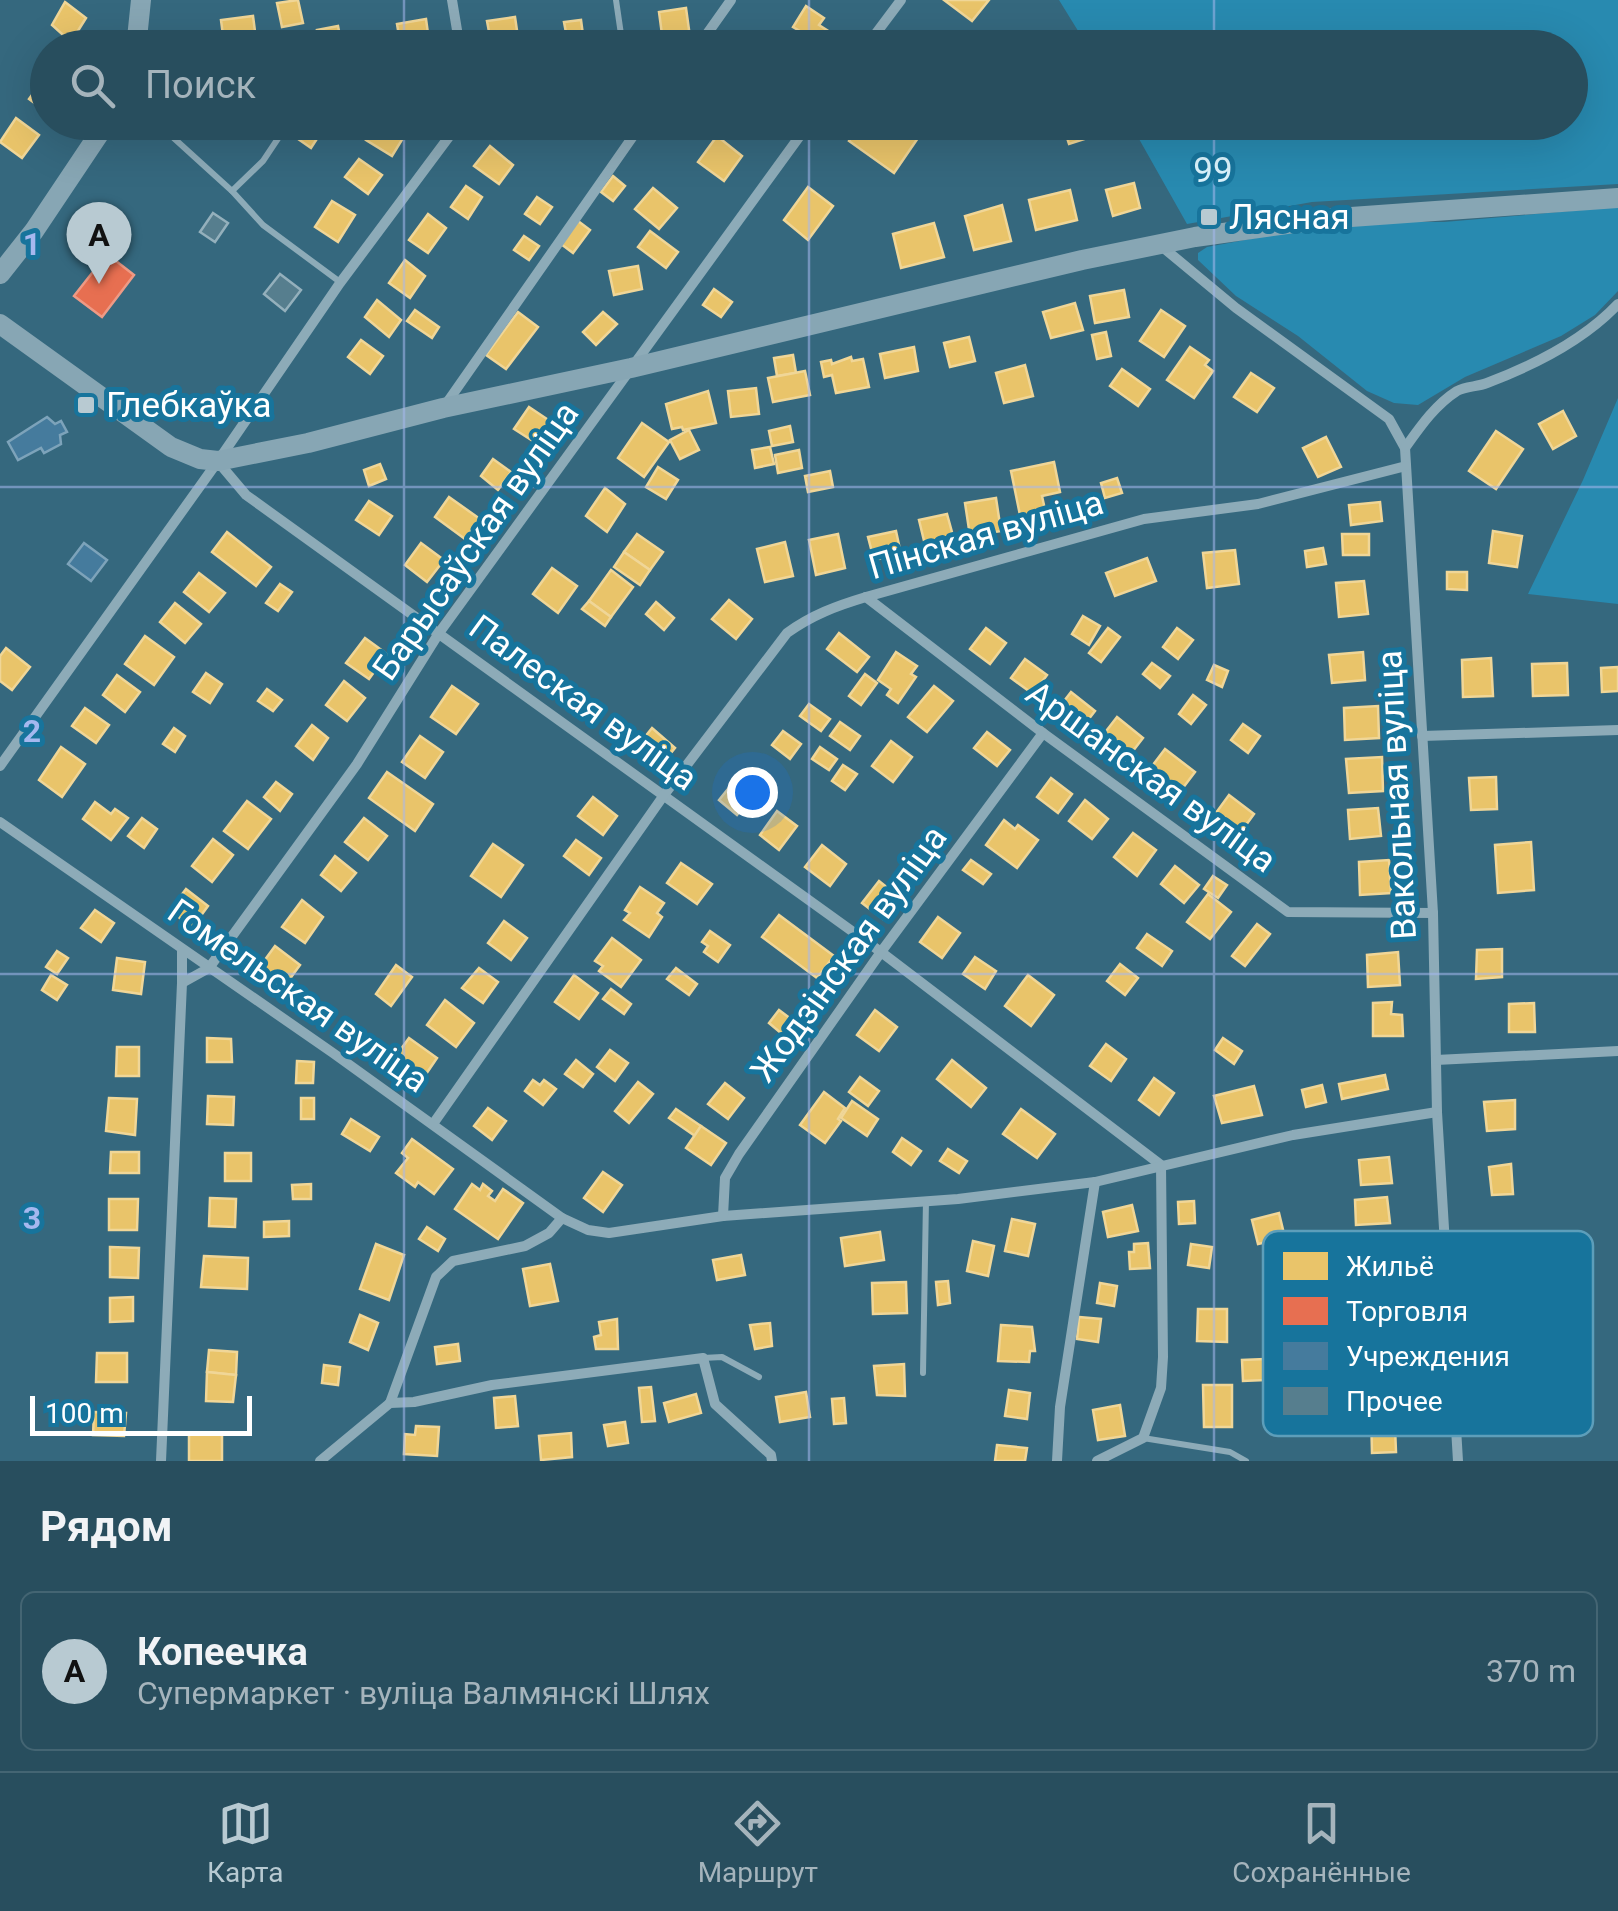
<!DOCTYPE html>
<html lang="ru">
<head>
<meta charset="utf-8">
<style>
	body { margin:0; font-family:Roboto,sans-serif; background:#305564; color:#f1f3f6 }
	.scale { position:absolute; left:30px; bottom:25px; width:222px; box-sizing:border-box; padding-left:10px; border:5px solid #fff; border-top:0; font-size:28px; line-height:35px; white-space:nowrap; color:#fff; -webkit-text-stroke:8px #17749c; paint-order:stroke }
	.you { position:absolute; left:752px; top:792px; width:35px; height:35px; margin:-25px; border:8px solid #fff; border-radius:50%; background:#1a73e8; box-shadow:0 0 0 15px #1a73e833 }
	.badge { display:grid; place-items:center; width:65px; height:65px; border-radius:50%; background:#b8cad2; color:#111; font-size:32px; font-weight:700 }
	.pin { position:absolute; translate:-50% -82px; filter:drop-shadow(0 2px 5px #0008) }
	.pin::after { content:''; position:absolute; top:52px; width:35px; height:30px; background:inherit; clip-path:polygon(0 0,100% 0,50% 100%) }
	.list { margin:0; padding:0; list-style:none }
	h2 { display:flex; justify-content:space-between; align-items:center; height:130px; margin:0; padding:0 40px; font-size:42px }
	h2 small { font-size:32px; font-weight:400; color:#a5b4bc }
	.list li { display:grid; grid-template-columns:65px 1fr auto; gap:30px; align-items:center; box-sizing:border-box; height:160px; margin:0 20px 20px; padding:0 20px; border:2px solid #446573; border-radius:15px }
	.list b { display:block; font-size:38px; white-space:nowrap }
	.list p { margin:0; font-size:32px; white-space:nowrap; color:#a5b4bc }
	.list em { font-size:32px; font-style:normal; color:#a5b4bc }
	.icon { flex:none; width:55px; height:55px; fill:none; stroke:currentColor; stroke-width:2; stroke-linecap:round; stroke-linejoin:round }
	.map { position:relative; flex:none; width:1618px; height:1461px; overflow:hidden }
	.search { position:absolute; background:#284e5e; box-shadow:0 10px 40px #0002; left:30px; right:30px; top:30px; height:110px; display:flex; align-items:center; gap:25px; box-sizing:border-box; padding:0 35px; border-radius:55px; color:#a5b4bc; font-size:38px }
	.sheet { height:310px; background:#284e5e }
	nav { display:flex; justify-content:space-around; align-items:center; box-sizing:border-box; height:140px; border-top:2px solid #446573; background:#284e5e; font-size:28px; color:#a5b4bc }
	nav a { display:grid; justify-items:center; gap:5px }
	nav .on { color:#b8cad2 }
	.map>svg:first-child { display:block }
	.green { fill:#288ab0 }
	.homes { fill:#e9c46a; stroke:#f0d697; stroke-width:2.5 }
	.shops { fill:#e76f51; stroke:#ee9a85; stroke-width:2.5 }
	.public { fill:#457b9d; stroke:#7da3ba; stroke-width:2.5 }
	.building { fill:#567e8e; stroke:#94b0bc; stroke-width:2.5 }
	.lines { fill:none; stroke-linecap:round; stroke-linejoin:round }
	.lane { stroke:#8dabb8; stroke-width:6 }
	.street { stroke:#8dabb8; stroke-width:10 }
	.secondary { stroke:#87a6b4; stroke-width:20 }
	.grid { fill:none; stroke:#a5b8ef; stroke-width:2.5; stroke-opacity:0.55 }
	.poi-dot { fill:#b8cad2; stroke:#17749c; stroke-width:4 }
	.labels { text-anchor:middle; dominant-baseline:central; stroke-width:10; stroke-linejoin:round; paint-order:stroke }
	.park-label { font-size:35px; fill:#dbf3fc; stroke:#17749c }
	.poi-label { font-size:35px; fill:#fff; stroke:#17749c; text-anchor:start }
	.street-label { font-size:35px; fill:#fff; stroke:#17749c }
	.key { fill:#17749c; stroke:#5d9eba; stroke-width:2.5 }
	.key-label { font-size:28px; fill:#fff }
	.grid-label { font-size:32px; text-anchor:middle; font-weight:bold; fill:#a5b8ef; stroke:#17749c; stroke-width:10; stroke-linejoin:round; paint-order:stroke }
</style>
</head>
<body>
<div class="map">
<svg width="1618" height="1461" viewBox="0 0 1618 1461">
	<rect width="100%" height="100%" fill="#35687e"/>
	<!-- green -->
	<g class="green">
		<path d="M 1059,0 L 1618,0 L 1618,184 L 1312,202 L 1187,224 L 1130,123 L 1570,122 L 1570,48 L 1088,47 Z"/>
		<path d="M 1618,207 L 1618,291 L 1595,315 L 1561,336 L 1465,377 L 1418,405 L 1394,403 L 1367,391 L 1298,336 L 1236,296 L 1198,260 L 1198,253 L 1207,247 L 1316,227 L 1378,222 L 1444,222 Z"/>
		<path d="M 1618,398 L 1618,604 L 1528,594 L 1583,480 Z"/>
	</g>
	<!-- homes -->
	<g class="homes">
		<path d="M 298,0 L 303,23 L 282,27 L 277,3 Z"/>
		<path d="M 944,0 L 989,0 L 972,21 Z"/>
		<path d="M 65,2 L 86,18 L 71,42 L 52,25 Z"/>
		<path d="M 806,6 L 824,18 L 819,25 L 836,36 L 829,48 L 793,27 Z"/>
		<path d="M 686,8 L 690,37 L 663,42 L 659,12 Z"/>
		<path d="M 253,16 L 256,39 L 224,43 L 221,20 Z"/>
		<path d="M 515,17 L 519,44 L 492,48 L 487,21 Z"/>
		<path d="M 426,19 L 430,48 L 401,48 L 397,24 Z"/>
		<path d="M 581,20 L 583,35 L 567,38 L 564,22 Z"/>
		<path d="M 338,26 L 341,41 L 320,45 L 317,30 Z"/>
		<path d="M 48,73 L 48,113 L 29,99 Z"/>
		<path d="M 16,118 L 39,135 L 22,158 L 0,142 Z"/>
		<path d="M 295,122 L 303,122 L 320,134 L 311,148 L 288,132 Z"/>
		<path d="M 377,122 L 395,122 L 408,130 L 392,156 L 366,140 Z"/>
		<path d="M 861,122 L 901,122 L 920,135 L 894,173 L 849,141 Z"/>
		<path d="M 1062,122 L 1089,122 L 1094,136 L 1069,144 Z"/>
		<path d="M 717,136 L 742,156 L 724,181 L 698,162 Z"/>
		<path d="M 490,146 L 513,165 L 499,184 L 474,166 Z"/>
		<path d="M 359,159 L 382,175 L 368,194 L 345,177 Z"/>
		<path d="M 613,176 L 625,186 L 613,201 L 601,192 Z"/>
		<path d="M 1134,183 L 1140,208 L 1113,216 L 1106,190 Z"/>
		<path d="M 466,186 L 482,197 L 468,219 L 451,207 Z"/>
		<path d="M 808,187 L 833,206 L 808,240 L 784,220 Z"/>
		<path d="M 653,188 L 677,208 L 659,229 L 635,209 Z"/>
		<path d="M 1070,190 L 1077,220 L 1036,230 L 1029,200 Z"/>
		<path d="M 537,197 L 552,207 L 540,224 L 525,214 Z"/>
		<path d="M 332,201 L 355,215 L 338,242 L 315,227 Z"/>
		<path d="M 1002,205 L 1011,241 L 974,250 L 965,216 Z"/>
		<path d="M 428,214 L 446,228 L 428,253 L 409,240 Z"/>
		<path d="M 578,221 L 590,230 L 573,253 L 561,244 Z"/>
		<path d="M 934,223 L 944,257 L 901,268 L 893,234 Z"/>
		<path d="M 650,231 L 678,252 L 666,268 L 638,247 Z"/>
		<path d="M 524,236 L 539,246 L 529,260 L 514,250 Z"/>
		<path d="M 405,260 L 425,276 L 410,298 L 389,283 Z"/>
		<path d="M 638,266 L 642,289 L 614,295 L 609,271 Z"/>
		<path d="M 714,289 L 732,302 L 721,317 L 703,305 Z"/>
		<path d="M 1124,290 L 1129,317 L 1095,323 L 1090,296 Z"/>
		<path d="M 377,300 L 401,320 L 389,337 L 365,317 Z"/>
		<path d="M 1075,303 L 1083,330 L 1051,338 L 1043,312 Z"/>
		<path d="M 415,310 L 439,327 L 432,338 L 407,321 Z"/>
		<path d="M 1161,310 L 1185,326 L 1164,357 L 1140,341 Z"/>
		<path d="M 518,312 L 538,327 L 506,369 L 486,355 Z"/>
		<path d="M 603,312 L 617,324 L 596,345 L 583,332 Z"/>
		<path d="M 1106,332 L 1111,356 L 1097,359 L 1092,335 Z"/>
		<path d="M 969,337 L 975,361 L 950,367 L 944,343 Z"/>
		<path d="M 361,340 L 383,356 L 370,374 L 348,357 Z"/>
		<path d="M 914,347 L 918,371 L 885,378 L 880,354 Z"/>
		<path d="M 1190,347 L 1209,360 L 1205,365 L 1213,371 L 1194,398 L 1167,380 Z"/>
		<path d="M 793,355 L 796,373 L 777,376 L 774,358 Z"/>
		<path d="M 851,357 L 852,361 L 863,359 L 869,387 L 836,393 L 832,375 L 824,377 L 821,362 L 831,360 L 832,364 Z"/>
		<path d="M 1025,365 L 1033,396 L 1004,403 L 996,373 Z"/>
		<path d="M 1122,369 L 1150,389 L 1138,406 L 1110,386 Z"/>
		<path d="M 805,371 L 810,395 L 773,402 L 768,378 Z"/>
		<path d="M 1251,373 L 1274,388 L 1257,412 L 1234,397 Z"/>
		<path d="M 756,388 L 759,414 L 731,417 L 728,391 Z"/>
		<path d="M 708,391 L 716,423 L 683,430 L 682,427 L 672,429 L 666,404 Z"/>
		<path d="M 529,407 L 550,421 L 536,443 L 514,429 Z"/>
		<path d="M 1563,411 L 1576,436 L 1553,449 L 1539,424 Z"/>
		<path d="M 642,423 L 669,442 L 644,477 L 618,458 Z"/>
		<path d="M 790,426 L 793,442 L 772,446 L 769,431 Z"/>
		<path d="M 689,430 L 699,450 L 680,459 L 670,440 Z"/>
		<path d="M 1496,431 L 1523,449 L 1496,489 L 1469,471 Z"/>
		<path d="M 1326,437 L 1341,467 L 1318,477 L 1303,448 Z"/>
		<path d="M 770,447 L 774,464 L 755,468 L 752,450 Z"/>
		<path d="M 799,450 L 802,468 L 778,473 L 775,455 Z"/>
		<path d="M 493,459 L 511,472 L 498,490 L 481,476 Z"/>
		<path d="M 1054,462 L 1060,492 L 1042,496 L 1047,519 L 1022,525 L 1011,471 Z"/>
		<path d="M 380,464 L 386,479 L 369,486 L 364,470 Z"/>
		<path d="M 658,467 L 678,480 L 666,499 L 646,487 Z"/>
		<path d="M 830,471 L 833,487 L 808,492 L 805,476 Z"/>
		<path d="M 1117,478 L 1122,493 L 1105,498 L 1101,483 Z"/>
		<path d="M 605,488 L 625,504 L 607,532 L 586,516 Z"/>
		<path d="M 449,497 L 480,519 L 465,539 L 435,517 Z"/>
		<path d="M 996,498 L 1001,531 L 970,536 L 965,503 Z"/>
		<path d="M 369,501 L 392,516 L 379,535 L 356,520 Z"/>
		<path d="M 1380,502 L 1382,521 L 1351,525 L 1349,505 Z"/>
		<path d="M 947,514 L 955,543 L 926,549 L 919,520 Z"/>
		<path d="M 896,531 L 901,554 L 874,560 L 868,537 Z"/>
		<path d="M 1493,531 L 1522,536 L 1517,567 L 1489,563 Z"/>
		<path d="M 227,532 L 271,567 L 256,586 L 212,552 Z"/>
		<path d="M 637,534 L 663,552 L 650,570 L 624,552 Z"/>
		<path d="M 838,534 L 845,568 L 816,575 L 809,540 Z"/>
		<path d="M 1342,534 L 1369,534 L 1369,555 L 1343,555 Z"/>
		<path d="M 785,542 L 793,576 L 765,582 L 757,549 Z"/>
		<path d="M 421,543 L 444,560 L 427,582 L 405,565 Z"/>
		<path d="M 1323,548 L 1326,564 L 1307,567 L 1305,551 Z"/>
		<path d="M 1235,550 L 1239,584 L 1207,588 L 1203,553 Z"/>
		<path d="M 624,552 L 650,570 L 640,585 L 614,567 Z"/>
		<path d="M 1147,558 L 1156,581 L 1115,596 L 1106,573 Z"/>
		<path d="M 552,568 L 577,586 L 558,613 L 533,594 Z"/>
		<path d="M 611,570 L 633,587 L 611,617 L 589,601 Z"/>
		<path d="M 1447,572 L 1467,572 L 1467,590 L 1447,589 Z"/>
		<path d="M 199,573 L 225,593 L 209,612 L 184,592 Z"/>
		<path d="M 1364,581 L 1368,614 L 1339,617 L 1336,583 Z"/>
		<path d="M 280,584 L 292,592 L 278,611 L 266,603 Z"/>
		<path d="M 729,600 L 752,619 L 736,639 L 712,619 Z"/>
		<path d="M 589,601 L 611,617 L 605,626 L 582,609 Z"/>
		<path d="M 656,602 L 674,618 L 664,630 L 646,614 Z"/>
		<path d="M 175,603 L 201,624 L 185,643 L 160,622 Z"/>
		<path d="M 1083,616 L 1100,626 L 1089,645 L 1072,634 Z"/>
		<path d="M 986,628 L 1006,643 L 990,664 L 970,649 Z"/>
		<path d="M 1108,628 L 1120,637 L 1101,662 L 1089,653 Z"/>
		<path d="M 1177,628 L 1193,640 L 1178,659 L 1163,647 Z"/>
		<path d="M 839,633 L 869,657 L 857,672 L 827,649 Z"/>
		<path d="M 145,636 L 174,657 L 154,685 L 125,664 Z"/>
		<path d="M 365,638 L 387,654 L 369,679 L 346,663 Z"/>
		<path d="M 6,648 L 30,667 L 12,690 L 0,681 L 0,656 Z"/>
		<path d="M 896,652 L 917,666 L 911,674 L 916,677 L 898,703 L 887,695 L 891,689 L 878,680 Z"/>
		<path d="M 1363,652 L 1365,680 L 1332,683 L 1329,655 Z"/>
		<path d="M 1491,658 L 1493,696 L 1463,697 L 1462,660 Z"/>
		<path d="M 1025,659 L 1047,675 L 1033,694 L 1011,678 Z"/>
		<path d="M 1152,663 L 1170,676 L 1160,688 L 1143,674 Z"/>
		<path d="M 1567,663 L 1568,695 L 1533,696 L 1532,664 Z"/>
		<path d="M 1214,665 L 1228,671 L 1222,687 L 1207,680 Z"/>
		<path d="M 1618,667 L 1618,691 L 1602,692 L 1601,668 Z"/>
		<path d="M 206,673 L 222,684 L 210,703 L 193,692 Z"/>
		<path d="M 865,674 L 877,683 L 861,705 L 849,696 Z"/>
		<path d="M 117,675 L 140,692 L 125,712 L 103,695 Z"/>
		<path d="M 344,681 L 365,698 L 347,721 L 326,705 Z"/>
		<path d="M 452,686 L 478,704 L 456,734 L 431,717 Z"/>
		<path d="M 934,686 L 953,701 L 927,732 L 908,717 Z"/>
		<path d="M 267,689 L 282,700 L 273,711 L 258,701 Z"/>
		<path d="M 1071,692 L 1095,711 L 1075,737 L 1051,718 Z"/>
		<path d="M 1193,695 L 1206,705 L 1191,724 L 1179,714 Z"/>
		<path d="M 809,704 L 830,719 L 821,731 L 800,716 Z"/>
		<path d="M 1378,706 L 1379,738 L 1345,740 L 1344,708 Z"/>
		<path d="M 85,708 L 109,725 L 96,743 L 72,726 Z"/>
		<path d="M 1117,717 L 1143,738 L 1119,769 L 1093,748 Z"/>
		<path d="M 840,722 L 860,736 L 850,750 L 830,736 Z"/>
		<path d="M 1243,724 L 1260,736 L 1248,753 L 1231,740 Z"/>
		<path d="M 312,725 L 328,738 L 313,760 L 296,746 Z"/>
		<path d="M 174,728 L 185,736 L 175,752 L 163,744 Z"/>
		<path d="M 652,728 L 675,748 L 659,768 L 636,748 Z"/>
		<path d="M 783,731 L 801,744 L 790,759 L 772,745 Z"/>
		<path d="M 987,732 L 1010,750 L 997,766 L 974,748 Z"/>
		<path d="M 420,736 L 443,752 L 425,778 L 402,762 Z"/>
		<path d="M 891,741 L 912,757 L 893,782 L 872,766 Z"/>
		<path d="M 61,747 L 85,764 L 62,797 L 39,780 Z"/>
		<path d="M 820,747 L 837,759 L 829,770 L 812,759 Z"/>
		<path d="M 1165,749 L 1195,772 L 1173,801 L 1143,778 Z"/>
		<path d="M 1382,757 L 1383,791 L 1349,793 L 1346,759 Z"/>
		<path d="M 843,765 L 857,774 L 845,790 L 832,781 Z"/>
		<path d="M 387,772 L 433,804 L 415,831 L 369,798 Z"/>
		<path d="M 1496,777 L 1497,809 L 1471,810 L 1469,778 Z"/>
		<path d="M 1051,778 L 1072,794 L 1058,813 L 1037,797 Z"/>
		<path d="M 736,779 L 754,794 L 737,815 L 719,800 Z"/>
		<path d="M 276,782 L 292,794 L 280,811 L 264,797 Z"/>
		<path d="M 1229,795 L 1254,814 L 1230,847 L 1205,828 Z"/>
		<path d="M 593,797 L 617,816 L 603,835 L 578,816 Z"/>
		<path d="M 1085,800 L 1108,819 L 1092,839 L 1069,821 Z"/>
		<path d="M 247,801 L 271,819 L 248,849 L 224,831 Z"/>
		<path d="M 95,802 L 111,814 L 115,809 L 128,818 L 111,840 L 83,819 Z"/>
		<path d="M 1378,808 L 1381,836 L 1350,839 L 1348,810 Z"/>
		<path d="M 777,811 L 797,826 L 779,850 L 760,835 Z"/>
		<path d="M 142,818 L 157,829 L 144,848 L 128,836 Z"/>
		<path d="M 364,818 L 387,836 L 368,860 L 345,842 Z"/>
		<path d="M 1004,820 L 1015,829 L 1018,825 L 1038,840 L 1017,868 L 986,845 Z"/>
		<path d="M 1133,833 L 1156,850 L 1137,876 L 1114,857 Z"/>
		<path d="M 213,839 L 233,855 L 212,882 L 192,866 Z"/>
		<path d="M 576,840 L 601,858 L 589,875 L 564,856 Z"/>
		<path d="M 1531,842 L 1534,890 L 1498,893 L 1495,845 Z"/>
		<path d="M 493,844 L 523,865 L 501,897 L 471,876 Z"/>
		<path d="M 822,845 L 846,864 L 830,886 L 805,867 Z"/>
		<path d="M 335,856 L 356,873 L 341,891 L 321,875 Z"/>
		<path d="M 971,860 L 991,874 L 983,884 L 963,870 Z"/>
		<path d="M 1389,860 L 1391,893 L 1360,895 L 1359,862 Z"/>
		<path d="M 681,863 L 712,884 L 697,904 L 667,883 Z"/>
		<path d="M 1175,866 L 1199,885 L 1184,903 L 1161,884 Z"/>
		<path d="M 1213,876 L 1227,885 L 1218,898 L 1204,889 Z"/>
		<path d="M 879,881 L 899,897 L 883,919 L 862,903 Z"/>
		<path d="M 640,887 L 664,903 L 657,913 L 662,917 L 649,937 L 624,920 L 630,913 L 625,910 Z"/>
		<path d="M 186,889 L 208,906 L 192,928 L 170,910 Z"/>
		<path d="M 1208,894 L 1231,912 L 1210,939 L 1187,922 Z"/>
		<path d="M 302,900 L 323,917 L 305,943 L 282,927 Z"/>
		<path d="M 95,910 L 114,923 L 101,942 L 81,928 Z"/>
		<path d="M 779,915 L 834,956 L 817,978 L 762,937 Z"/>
		<path d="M 938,917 L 960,933 L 942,958 L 920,942 Z"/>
		<path d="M 504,921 L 527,938 L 511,960 L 488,943 Z"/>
		<path d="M 1257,924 L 1270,934 L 1245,966 L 1232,956 Z"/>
		<path d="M 710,931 L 730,945 L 718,962 L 704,952 L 708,946 L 702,942 Z"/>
		<path d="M 1147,934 L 1172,951 L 1162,966 L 1137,948 Z"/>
		<path d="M 612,938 L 641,960 L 621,987 L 599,971 L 603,966 L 595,961 Z"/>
		<path d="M 275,946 L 300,965 L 281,991 L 256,972 Z"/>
		<path d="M 1502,949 L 1502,977 L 1476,979 L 1477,950 Z"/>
		<path d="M 57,951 L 68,958 L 57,974 L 46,967 Z"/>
		<path d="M 1398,952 L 1400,985 L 1368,987 L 1367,955 Z"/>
		<path d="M 975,957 L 996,971 L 985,989 L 963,974 Z"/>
		<path d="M 117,958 L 145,962 L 141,994 L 113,990 Z"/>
		<path d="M 1120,964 L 1138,978 L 1125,995 L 1107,981 Z"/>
		<path d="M 396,965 L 412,977 L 391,1006 L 376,994 Z"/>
		<path d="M 479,968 L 498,982 L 483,1003 L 462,988 Z"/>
		<path d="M 676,968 L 697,984 L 689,995 L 667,979 Z"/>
		<path d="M 51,975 L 67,985 L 57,1000 L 42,990 Z"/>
		<path d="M 574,975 L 598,993 L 579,1019 L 555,1002 Z"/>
		<path d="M 1028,975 L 1054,995 L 1031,1026 L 1005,1006 Z"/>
		<path d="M 611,989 L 631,1004 L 624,1014 L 603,999 Z"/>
		<path d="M 445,1000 L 474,1023 L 456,1047 L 427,1025 Z"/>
		<path d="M 1392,1002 L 1391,1014 L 1402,1015 L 1403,1036 L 1373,1036 L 1373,1003 Z"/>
		<path d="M 1534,1003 L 1535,1032 L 1509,1032 L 1509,1004 Z"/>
		<path d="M 779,1010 L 799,1025 L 788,1039 L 769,1023 Z"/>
		<path d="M 875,1010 L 897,1027 L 879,1051 L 857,1035 Z"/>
		<path d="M 207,1038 L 231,1039 L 232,1062 L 207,1062 Z"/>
		<path d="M 409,1038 L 437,1058 L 422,1080 L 393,1060 Z"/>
		<path d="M 1223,1038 L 1242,1051 L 1234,1064 L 1215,1050 Z"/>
		<path d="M 1106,1044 L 1126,1059 L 1111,1081 L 1090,1066 Z"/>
		<path d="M 117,1047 L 139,1047 L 139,1076 L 116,1076 Z"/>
		<path d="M 610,1050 L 628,1063 L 615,1081 L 597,1067 Z"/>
		<path d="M 576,1060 L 593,1074 L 583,1087 L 565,1074 Z"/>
		<path d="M 952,1060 L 986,1088 L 971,1107 L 937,1079 Z"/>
		<path d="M 297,1061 L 314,1062 L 313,1083 L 296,1083 Z"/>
		<path d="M 1385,1075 L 1388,1089 L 1342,1099 L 1339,1084 Z"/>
		<path d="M 860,1077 L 879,1091 L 868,1106 L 849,1092 Z"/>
		<path d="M 1154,1078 L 1174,1093 L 1159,1115 L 1139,1100 Z"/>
		<path d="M 533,1080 L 540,1085 L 544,1080 L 556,1089 L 543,1105 L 525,1091 Z"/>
		<path d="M 638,1082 L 653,1094 L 629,1123 L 615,1111 Z"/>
		<path d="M 725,1083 L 744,1098 L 728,1119 L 708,1104 Z"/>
		<path d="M 1322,1085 L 1326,1102 L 1306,1107 L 1302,1090 Z"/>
		<path d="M 1254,1086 L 1262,1115 L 1222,1123 L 1214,1096 Z"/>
		<path d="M 824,1092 L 845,1108 L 838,1119 L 841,1121 L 825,1143 L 800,1125 Z"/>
		<path d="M 208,1096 L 234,1097 L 233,1125 L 207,1124 Z"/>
		<path d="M 109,1098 L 137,1099 L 135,1135 L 106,1131 Z"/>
		<rect x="301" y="1098" width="13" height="21"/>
		<path d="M 1515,1100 L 1515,1129 L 1487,1131 L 1484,1102 Z"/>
		<path d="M 852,1101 L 878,1119 L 867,1136 L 841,1118 Z"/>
		<path d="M 488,1108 L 506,1121 L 492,1140 L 474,1126 Z"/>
		<path d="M 676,1109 L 701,1126 L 695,1136 L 669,1118 Z"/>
		<path d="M 1021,1109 L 1055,1134 L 1037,1158 L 1003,1134 Z"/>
		<path d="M 351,1119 L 379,1137 L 370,1151 L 342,1134 Z"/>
		<path d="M 701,1126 L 726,1143 L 711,1165 L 686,1148 Z"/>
		<path d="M 902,1138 L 921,1151 L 911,1165 L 893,1152 Z"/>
		<path d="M 412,1139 L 453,1169 L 434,1194 L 418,1182 L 415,1187 L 396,1173 L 408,1158 L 402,1153 Z"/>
		<path d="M 948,1149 L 967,1161 L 959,1173 L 940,1161 Z"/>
		<path d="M 111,1152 L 139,1152 L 139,1173 L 110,1173 Z"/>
		<rect x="225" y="1153" width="26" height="28"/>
		<path d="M 1389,1157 L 1392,1183 L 1361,1185 L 1359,1160 Z"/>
		<path d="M 1511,1164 L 1513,1194 L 1492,1195 L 1489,1167 Z"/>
		<path d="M 603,1172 L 622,1185 L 603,1212 L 584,1198 Z"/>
		<path d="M 311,1184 L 311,1199 L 293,1199 L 292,1185 Z"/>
		<path d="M 472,1184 L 480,1190 L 483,1184 L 492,1191 L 488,1196 L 495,1201 L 503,1189 L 523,1203 L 498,1239 L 455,1209 Z"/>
		<path d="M 1387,1197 L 1390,1223 L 1356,1225 L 1355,1200 Z"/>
		<path d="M 210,1198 L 236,1199 L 235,1227 L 209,1226 Z"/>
		<path d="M 109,1199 L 138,1199 L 137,1230 L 109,1230 Z"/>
		<path d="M 1194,1201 L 1195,1223 L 1179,1224 L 1178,1202 Z"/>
		<path d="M 1132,1205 L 1138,1231 L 1108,1237 L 1103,1212 Z"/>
		<path d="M 1279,1213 L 1285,1238 L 1258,1244 L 1252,1220 Z"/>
		<path d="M 1012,1219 L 1035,1224 L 1028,1256 L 1005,1251 Z"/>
		<path d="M 289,1221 L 289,1236 L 264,1237 L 264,1222 Z"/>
		<path d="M 427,1227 L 445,1239 L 438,1251 L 419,1239 Z"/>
		<path d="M 880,1232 L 884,1260 L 845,1266 L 841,1238 Z"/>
		<path d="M 973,1241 L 994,1246 L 988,1276 L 967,1271 Z"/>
		<path d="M 1148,1243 L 1150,1268 L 1130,1269 L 1129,1252 L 1134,1252 L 1134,1244 Z"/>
		<path d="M 376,1244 L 404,1255 L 389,1300 L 360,1289 Z"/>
		<path d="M 1191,1244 L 1212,1247 L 1209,1268 L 1188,1265 Z"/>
		<path d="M 110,1247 L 139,1248 L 138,1278 L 110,1277 Z"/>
		<path d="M 741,1255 L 745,1275 L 717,1280 L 713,1260 Z"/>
		<path d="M 204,1256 L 248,1258 L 247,1289 L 201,1287 Z"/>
		<path d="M 550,1264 L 558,1301 L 530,1306 L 523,1269 Z"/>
		<path d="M 948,1281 L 950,1303 L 938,1305 L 936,1282 Z"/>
		<path d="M 906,1282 L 907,1313 L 873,1314 L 872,1283 Z"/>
		<path d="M 1100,1283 L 1117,1286 L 1114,1306 L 1097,1303 Z"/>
		<path d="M 133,1297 L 133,1321 L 110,1322 L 110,1298 Z"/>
		<path d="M 1198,1309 L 1227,1309 L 1227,1342 L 1197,1341 Z"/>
		<path d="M 360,1315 L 378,1323 L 368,1350 L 350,1342 Z"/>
		<path d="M 1079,1317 L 1101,1319 L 1098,1342 L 1077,1339 Z"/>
		<path d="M 617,1319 L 618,1349 L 596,1349 L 594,1337 L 601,1335 L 599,1322 Z"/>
		<path d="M 770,1323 L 772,1346 L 755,1349 L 750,1325 Z"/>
		<path d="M 1001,1325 L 1032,1327 L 1035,1351 L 1030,1351 L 1029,1362 L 998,1361 Z"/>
		<path d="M 458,1344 L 460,1361 L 437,1364 L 435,1347 Z"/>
		<path d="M 209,1350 L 237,1352 L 236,1375 L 207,1372 Z"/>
		<path d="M 97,1353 L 127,1353 L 127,1382 L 96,1382 Z"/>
		<path d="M 1290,1358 L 1291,1379 L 1243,1381 L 1242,1360 Z"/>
		<path d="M 904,1364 L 905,1396 L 877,1395 L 874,1366 Z"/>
		<path d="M 324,1365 L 340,1367 L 338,1385 L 322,1383 Z"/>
		<path d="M 207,1372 L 236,1375 L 233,1402 L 206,1401 Z"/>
		<path d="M 1203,1385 L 1232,1385 L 1232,1427 L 1204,1427 Z"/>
		<path d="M 651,1387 L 655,1421 L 642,1422 L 639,1388 Z"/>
		<path d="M 1009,1390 L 1030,1393 L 1027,1419 L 1005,1416 Z"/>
		<path d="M 806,1392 L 810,1417 L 780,1422 L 776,1397 Z"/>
		<path d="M 696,1394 L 701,1413 L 669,1422 L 664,1403 Z"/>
		<path d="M 515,1396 L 518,1426 L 496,1428 L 494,1398 Z"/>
		<path d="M 844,1398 L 846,1423 L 834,1424 L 832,1399 Z"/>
		<path d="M 1120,1405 L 1125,1436 L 1098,1440 L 1093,1410 Z"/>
		<path d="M 1416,1411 L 1416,1426 L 1395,1427 L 1396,1452 L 1372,1453 L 1371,1413 Z"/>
		<path d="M 94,1412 L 126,1413 L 124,1436 L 93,1435 Z"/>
		<path d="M 625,1422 L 628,1443 L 608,1446 L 604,1425 Z"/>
		<path d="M 416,1426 L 439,1427 L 437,1456 L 404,1454 L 405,1434 L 415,1435 Z"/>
		<rect x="189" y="1433" width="33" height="28"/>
		<path d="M 571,1433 L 572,1457 L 541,1460 L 539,1436 Z"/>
		<path d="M 997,1445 L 1027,1448 L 1025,1461 L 995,1461 Z"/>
	</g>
	<!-- shops -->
	<path class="shops" d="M 107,254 L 134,275 L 102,317 L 74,296 Z"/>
	<!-- public -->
	<g class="public">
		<path d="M 47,417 L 55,424 L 61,421 L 67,432 L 60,435 L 61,444 L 44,453 L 41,448 L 18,460 L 8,442 Z"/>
		<path d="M 84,543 L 107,560 L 91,581 L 68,564 Z"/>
	</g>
	<!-- building -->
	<g class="building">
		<path d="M 213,213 L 228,223 L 215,242 L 200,232 Z"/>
		<path d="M 280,274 L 301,290 L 285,311 L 264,294 Z"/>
	</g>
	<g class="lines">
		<!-- lane -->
		<g class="lane">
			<path d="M 616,0 L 623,48"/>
			<path d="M 156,122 L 232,191 L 263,225 L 340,282"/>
			<path d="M 232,191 L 263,161 L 289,122"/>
			<path d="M 703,1358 L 722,1357 L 759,1377"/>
			<path d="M 923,1373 L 926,1200"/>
			<path d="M 1143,1438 L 1230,1452 L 1246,1461"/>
		</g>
		<!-- street -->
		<g class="street">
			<path d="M 452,0 L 460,48"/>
			<path d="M 697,48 L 731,0"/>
			<path d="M 865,48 L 901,0"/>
			<path d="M 1160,245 L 1236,308 L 1389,419 L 1405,448 L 1433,913 L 1437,1112 L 1458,1461"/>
			<path d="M 446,404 L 643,122"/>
			<path d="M 1405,448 C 1420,427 1435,405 1457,391 C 1466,386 1477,387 1487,383 C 1532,366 1584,340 1618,304"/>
			<path d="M 219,463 L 246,495 L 881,952 L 1161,1165 L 1163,1357 L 1161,1388 L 1143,1438 L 1097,1461"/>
			<path d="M 866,597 L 1043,733 L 1288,912 L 1433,913"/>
			<path d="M 1422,736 L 1618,730"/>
			<path d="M 0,766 L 218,461 L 340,283 L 460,122"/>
			<path d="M 0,822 L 333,1053 L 562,1218 L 588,1230 L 609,1233 L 723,1216 L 958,1199 L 1095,1182 L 1293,1135 L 1437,1112"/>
			<path d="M 182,949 L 182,983"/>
			<path d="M 1436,1060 L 1618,1051"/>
			<path d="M 433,1124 L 664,795 L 787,633 C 812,615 836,606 866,597 L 1144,519 L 1258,504 L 1406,466"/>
			<path d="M 723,1216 L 725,1178 L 739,1154 L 881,952 L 1043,733"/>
			<path d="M 390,1403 L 436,1277 L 453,1261 L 525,1246 L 549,1233 L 562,1218"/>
			<path d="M 161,1461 L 182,983 L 209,968 L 357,764 L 439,633 L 810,122"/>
			<path d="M 320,1461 L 390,1403 L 414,1402 L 492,1385 L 703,1358 L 715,1404 L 771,1455 L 772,1461"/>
			<path d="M 1057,1461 L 1060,1407 L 1095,1182"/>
		</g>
		<!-- secondary -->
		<g class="secondary">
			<path d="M 136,48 L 141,0"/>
			<path d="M 0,274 L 34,231 L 107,122"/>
			<path d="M 0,324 L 171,447 L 200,459 L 218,461 L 308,443 L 443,408 L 631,368 L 1082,260 L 1195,237 L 1323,219 L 1618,198"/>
		</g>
	</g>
	<!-- grid -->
	<path class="grid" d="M 404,0 L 404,48M 809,0 L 809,48M 1214,0 L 1214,48M 404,122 L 404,1461M 809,122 L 809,1461M 1214,122 L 1214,1461M 0,487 L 1618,487M 0,974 L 1618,974"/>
	<!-- markers -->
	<g class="poi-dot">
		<rect x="1199" y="207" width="20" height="20" rx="5"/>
		<rect x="76" y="395" width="20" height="20" rx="5"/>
	</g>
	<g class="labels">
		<!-- park labels -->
		<g class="park-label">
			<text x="1213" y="170">99</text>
		</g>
		<!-- poi labels -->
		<g class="poi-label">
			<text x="1229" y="217">Лясная</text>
			<text x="106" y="405">Глебкаўка</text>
		</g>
		<!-- street labels -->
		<g class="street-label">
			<text transform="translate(986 535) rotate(-16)">Пінская вуліца</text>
			<text transform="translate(476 541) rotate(-55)">Барысаўская вуліца</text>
			<text transform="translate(583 703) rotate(36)">Палеская вуліца</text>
			<text transform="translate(1151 777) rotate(36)">Аршанская вуліца</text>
			<text transform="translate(1397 795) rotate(-93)">Вакольная вуліца</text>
			<text transform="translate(849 954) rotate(-54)">Жодзінская вуліца</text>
			<text transform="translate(298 996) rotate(35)">Гомельская вуліца</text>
		</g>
	</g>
	<!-- legend -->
	<rect x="1263" y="1231" width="330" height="205" rx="15" class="key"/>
	<rect x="1283" y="1252" width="45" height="28" fill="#e9c46a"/>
	<rect x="1283" y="1297" width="45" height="28" fill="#e76f51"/>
	<rect x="1283" y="1342" width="45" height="28" fill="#457b9d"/>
	<rect x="1283" y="1387" width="45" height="28" fill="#567e8e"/>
	<g class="key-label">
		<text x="1346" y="1276">Жильё</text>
		<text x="1346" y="1321">Торговля</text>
		<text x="1346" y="1366">Учреждения</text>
		<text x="1346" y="1411">Прочее</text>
	</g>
	<g class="grid-label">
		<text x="32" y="255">1</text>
		<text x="32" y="742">2</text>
		<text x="32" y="1229">3</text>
	</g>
</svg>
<div class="scale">100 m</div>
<div class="you"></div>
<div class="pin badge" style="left:99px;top:284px">A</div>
<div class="search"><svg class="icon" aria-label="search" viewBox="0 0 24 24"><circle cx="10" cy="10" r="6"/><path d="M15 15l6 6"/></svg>Поиск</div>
</div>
<section class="sheet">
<h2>Рядом<small></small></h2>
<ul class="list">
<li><span class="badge">A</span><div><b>Копеечка</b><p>Супермаркет · вуліца Валмянскі Шлях</p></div><em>370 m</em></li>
</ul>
</section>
<nav>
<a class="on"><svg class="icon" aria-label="map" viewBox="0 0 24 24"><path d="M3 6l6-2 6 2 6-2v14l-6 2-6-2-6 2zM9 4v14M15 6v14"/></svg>Карта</a>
<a><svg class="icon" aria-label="directions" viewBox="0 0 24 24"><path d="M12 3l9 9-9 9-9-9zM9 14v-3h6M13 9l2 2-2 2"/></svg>Маршрут</a>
<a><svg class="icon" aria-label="saved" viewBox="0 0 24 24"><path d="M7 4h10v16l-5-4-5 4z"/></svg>Сохранённые</a>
</nav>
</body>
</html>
